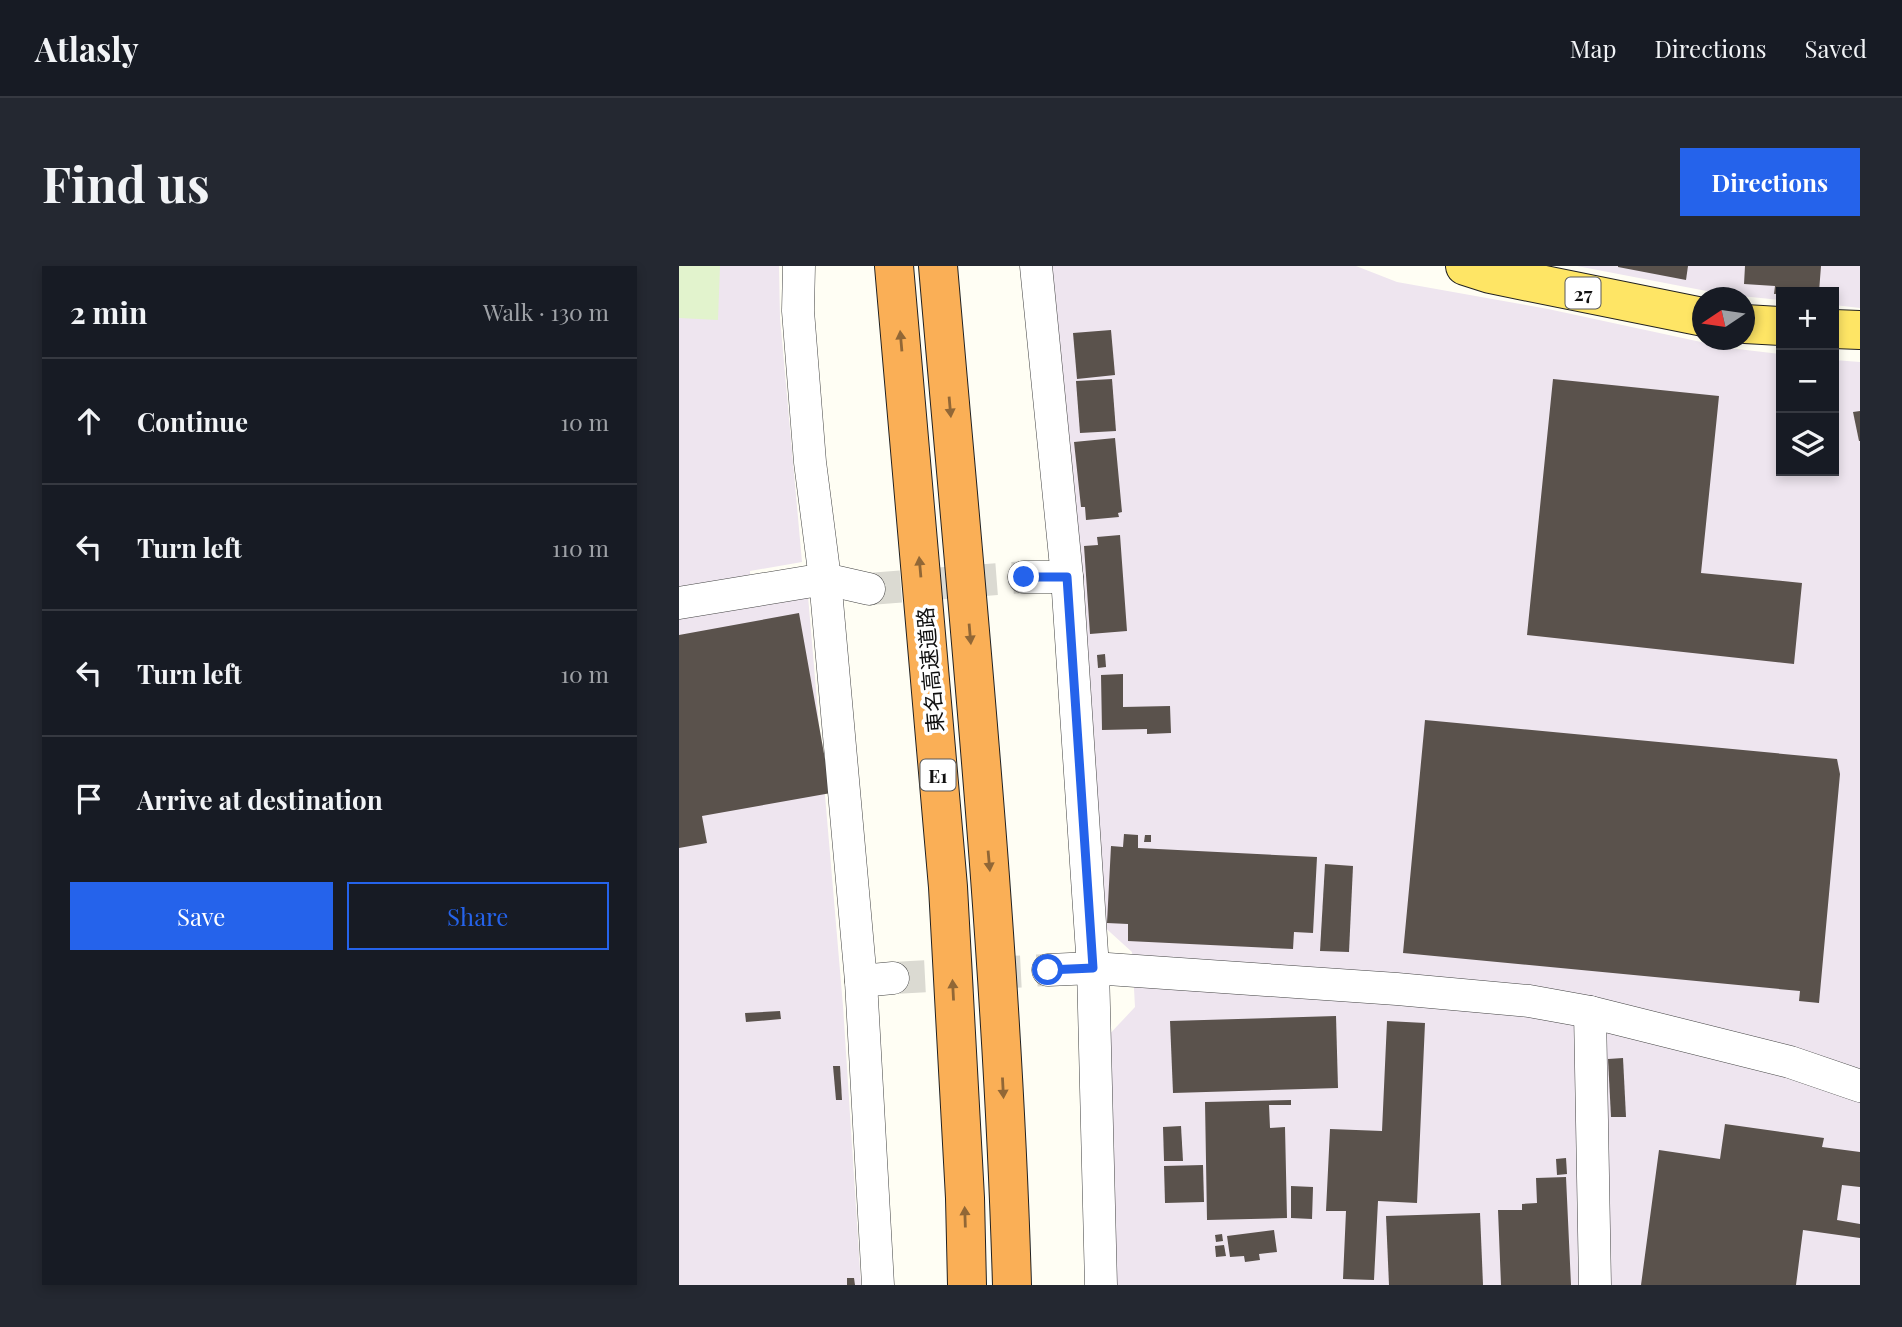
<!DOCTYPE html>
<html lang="en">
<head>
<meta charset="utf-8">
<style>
	body { margin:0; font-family:"Playfair Display","Noto Sans JP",serif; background:#242831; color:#f1f3f6 }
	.controls { position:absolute; right:21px; top:21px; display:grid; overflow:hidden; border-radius:0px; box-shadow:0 4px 10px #0003 }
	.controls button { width:63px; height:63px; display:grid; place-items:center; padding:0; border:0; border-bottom:2px solid #363941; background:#171b24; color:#f1f3f6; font:35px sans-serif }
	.compass { position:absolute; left:1013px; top:21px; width:63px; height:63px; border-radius:50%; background:#171b24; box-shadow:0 4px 10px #0003; rotate:257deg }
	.stop { position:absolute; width:21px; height:21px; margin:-16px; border:5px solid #2563eb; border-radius:50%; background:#fff }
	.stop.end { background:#2563eb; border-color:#fff; box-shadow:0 2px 7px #0008 }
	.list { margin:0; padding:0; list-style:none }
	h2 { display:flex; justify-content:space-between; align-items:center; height:91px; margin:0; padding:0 28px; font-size:30px }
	h2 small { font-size:23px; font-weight:400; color:#9ea1a6 }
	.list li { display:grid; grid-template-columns:46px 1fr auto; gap:21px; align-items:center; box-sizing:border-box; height:126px; padding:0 28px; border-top:2px solid #363941 }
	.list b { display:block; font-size:26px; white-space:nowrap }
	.list em { font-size:23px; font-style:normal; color:#9ea1a6 }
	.actions { display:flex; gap:14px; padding:21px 28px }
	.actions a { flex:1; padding:16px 0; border:2px solid #2563eb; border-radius:0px; text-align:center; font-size:24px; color:#2563eb }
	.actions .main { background:#2563eb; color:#fff }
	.icon { flex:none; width:38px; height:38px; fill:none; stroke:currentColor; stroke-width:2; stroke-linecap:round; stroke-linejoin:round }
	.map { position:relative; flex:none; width:1181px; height:1019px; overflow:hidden; border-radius:0px }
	header { display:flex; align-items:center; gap:42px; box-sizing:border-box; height:98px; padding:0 35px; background:#171b24; border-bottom:2px solid #363941 }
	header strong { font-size:33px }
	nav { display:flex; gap:38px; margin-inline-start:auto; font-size:24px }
	.intro { display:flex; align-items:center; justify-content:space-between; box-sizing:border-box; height:168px; padding:0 42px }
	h1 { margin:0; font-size:49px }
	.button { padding:18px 32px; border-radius:0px; background:#2563eb; color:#fff; font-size:24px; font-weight:700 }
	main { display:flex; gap:42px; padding:0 42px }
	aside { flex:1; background:#171b24; border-radius:0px; box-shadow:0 4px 10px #0003 }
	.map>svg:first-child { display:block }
	.industrial { fill:#eee5ef }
	.pitch { fill:#e2f3cd }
	.building { fill:#5a524c }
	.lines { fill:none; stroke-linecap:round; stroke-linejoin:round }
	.minor-tunnel { stroke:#dbdad2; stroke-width:32; stroke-dasharray:32 16; stroke-linecap:butt }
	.minor-casing { stroke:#434343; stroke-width:33 }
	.major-casing { stroke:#212121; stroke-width:40 }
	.highway-casing { stroke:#212121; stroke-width:40 }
	.minor { stroke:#fff; stroke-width:32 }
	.major { stroke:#fee565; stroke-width:38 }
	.highway { stroke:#faaf56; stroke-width:38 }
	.oneway { fill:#916736 }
	.route { stroke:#2563eb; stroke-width:9 }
	.labels { text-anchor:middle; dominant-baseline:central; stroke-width:7; stroke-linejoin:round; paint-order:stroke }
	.shield { fill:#fff; stroke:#585858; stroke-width:2 }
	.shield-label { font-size:19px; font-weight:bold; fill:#101010 }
	.street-label { font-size:21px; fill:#101010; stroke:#fff }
</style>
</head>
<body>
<header>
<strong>Atlasly</strong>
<nav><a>Map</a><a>Directions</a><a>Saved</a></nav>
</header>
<div class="intro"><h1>Find us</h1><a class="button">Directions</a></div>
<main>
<aside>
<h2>2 min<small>Walk · 130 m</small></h2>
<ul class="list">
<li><svg class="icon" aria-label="ahead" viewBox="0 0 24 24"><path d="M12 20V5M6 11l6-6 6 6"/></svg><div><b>Continue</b></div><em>10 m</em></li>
<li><svg class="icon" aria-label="left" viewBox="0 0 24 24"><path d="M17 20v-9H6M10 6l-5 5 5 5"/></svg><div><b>Turn left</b></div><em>110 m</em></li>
<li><svg class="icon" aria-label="left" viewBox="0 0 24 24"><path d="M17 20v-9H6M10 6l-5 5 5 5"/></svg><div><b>Turn left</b></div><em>10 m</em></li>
<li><svg class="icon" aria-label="arrive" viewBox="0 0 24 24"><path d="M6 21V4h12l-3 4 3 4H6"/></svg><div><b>Arrive at destination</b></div></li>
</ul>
<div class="actions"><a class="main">Save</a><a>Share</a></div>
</aside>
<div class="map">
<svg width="1181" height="1019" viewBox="0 0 1181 1019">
	<rect width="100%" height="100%" fill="#fffef4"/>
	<!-- industrial -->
	<g class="industrial">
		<path d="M 0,0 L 100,0 L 101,52 L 123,296 L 71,305 L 71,309 L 0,321 Z"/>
		<path d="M 367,0 L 677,0 L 718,16 L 869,43 L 1050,82 L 1102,88 L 1102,205 L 1155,205 L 1155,94 L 1181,96 L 1181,1019 L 429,1019 L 426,773 L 456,741 L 453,686 L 421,657 Z"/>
		<path d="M 898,0 L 1181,0 L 1181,42 L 1155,39 L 1155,26 L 1102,26 L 1102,34 L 1043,28 Z"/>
		<path d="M 129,330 L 164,740 L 182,1019 L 0,1019 L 0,352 Z"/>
	</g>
	<!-- pitch -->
	<path class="pitch" d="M 0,0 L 41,0 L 39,54 L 0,52 Z"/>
	<!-- building -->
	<g class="building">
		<path d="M 939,0 L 1009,0 L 1007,14 L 939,1 Z"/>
		<path d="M 1066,0 L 1142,0 L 1140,26 L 1095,28 L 1096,20 L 1065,18 Z"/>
		<path d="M 432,64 L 436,109 L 398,113 L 394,67 Z"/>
		<path d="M 433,113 L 437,165 L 401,167 L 397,115 Z"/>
		<path d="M 874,113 L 1040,130 L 1022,307 L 1123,317 L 1115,398 L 848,369 Z"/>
		<path d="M 1181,145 L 1181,175 L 1180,175 L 1174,146 Z"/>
		<path d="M 436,172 L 443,246 L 439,247 L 440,251 L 407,254 L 406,241 L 402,241 L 395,176 Z"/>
		<path d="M 441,269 L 448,365 L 411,368 L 405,280 L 419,279 L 418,271 Z"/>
		<path d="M 120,347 L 152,527 L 23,550 L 28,577 L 0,582 L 0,369 Z"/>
		<path d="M 426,388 L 427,401 L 419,402 L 418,389 Z"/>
		<path d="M 444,408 L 444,441 L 491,440 L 492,467 L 468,468 L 468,463 L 423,464 L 422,409 Z"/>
		<path d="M 746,454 L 1158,493 L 1161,508 L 1140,737 L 1120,735 L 1121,725 L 724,687 Z"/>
		<path d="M 445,568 L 459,569 L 459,582 L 638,591 L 634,667 L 615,666 L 614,683 L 449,675 L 449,658 L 428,657 L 432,580 L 444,581 Z"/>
		<path d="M 466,569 L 472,569 L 472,576 L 465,576 Z"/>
		<path d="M 646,598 L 674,600 L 670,686 L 641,685 Z"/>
		<path d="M 101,745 L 102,753 L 67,756 L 66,747 Z"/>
		<path d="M 657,750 L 659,822 L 494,827 L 491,755 Z"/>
		<path d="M 708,755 L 746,757 L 738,937 L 699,935 L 695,1014 L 664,1013 L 667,945 L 647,945 L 651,863 L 703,865 Z"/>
		<path d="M 944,792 L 947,851 L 932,851 L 929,793 Z"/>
		<path d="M 154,800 L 161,800 L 163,834 L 157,834 Z"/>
		<path d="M 612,834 L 612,839 L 590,839 L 591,862 L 606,861 L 608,952 L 528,954 L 526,836 Z"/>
		<path d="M 1046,858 L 1145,872 L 1143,881 L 1181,886 L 1181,921 L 1163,919 L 1158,954 L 1181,958 L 1181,972 L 1124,964 L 1117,1019 L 962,1019 L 980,884 L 1041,893 Z"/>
		<path d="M 502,860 L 504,895 L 485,895 L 484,861 Z"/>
		<path d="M 887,892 L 888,908 L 878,909 L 877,893 Z"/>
		<path d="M 524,899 L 525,936 L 486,937 L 485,900 Z"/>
		<path d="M 887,911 L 892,1019 L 822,1019 L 819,944 L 843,944 L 843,938 L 858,937 L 857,912 Z"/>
		<path d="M 612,920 L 634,921 L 633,953 L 612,952 Z"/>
		<path d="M 801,947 L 804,1019 L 710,1019 L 707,950 Z"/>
		<path d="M 595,964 L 598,986 L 580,988 L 581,994 L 566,996 L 565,990 L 551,991 L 548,970 Z"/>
		<path d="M 543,968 L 544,975 L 537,976 L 536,969 Z"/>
		<path d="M 545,979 L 547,990 L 537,991 L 536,980 Z"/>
		<path d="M 168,1012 L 175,1012 L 176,1019 L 168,1019 Z"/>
	</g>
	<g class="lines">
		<!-- minor-tunnel -->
		<g class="minor-tunnel">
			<path d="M 190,323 L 345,311"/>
			<path d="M 214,712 L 369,704"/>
		</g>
		<defs>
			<g id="minor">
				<path d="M 120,0 L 119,45 L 131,196 L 146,313 L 182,715 L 199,1019"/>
				<path d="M 357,0 L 388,311 L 414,702 L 422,1019"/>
				<path d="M 345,311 L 388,311"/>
				<path d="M 0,337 L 146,313 L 190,323"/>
				<path d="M 369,704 L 414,702 L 718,723 L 850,735 L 911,746 L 1111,796 L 1181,820"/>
				<path d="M 182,715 L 214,712"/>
				<path d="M 911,746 L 916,1019"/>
			</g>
			<g id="major">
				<path d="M 786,0 L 811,8 L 1024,51"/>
				<path d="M 1066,58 L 1102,60"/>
				<path d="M 1155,63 L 1181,64"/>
			</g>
			<g id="highway">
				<path d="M 215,0 L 269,621 L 286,932 L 288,1019"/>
				<path d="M 259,0 C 288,339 323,679 333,1019"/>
			</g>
		</defs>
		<!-- minor casing -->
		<use href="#minor" class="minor-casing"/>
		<!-- major casing -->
		<use href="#major" class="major-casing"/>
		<!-- highway casing -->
		<use href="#highway" class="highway-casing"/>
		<!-- minor -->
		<use href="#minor" class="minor"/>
		<!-- major -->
		<use href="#major" class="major"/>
		<!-- highway -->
		<use href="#highway" class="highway"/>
	</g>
	<!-- one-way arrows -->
	<defs><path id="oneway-solid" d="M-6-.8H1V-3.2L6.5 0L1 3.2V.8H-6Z" transform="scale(1.75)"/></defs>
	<g class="oneway">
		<use href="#oneway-solid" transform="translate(222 75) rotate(-95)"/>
		<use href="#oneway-solid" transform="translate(271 141) rotate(85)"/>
		<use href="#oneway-solid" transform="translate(241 301) rotate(-95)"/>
		<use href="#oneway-solid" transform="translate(291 368) rotate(85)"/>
		<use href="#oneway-solid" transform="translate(310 595) rotate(85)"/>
		<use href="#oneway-solid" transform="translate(274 724) rotate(-93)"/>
		<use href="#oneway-solid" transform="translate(324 822) rotate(87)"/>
		<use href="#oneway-solid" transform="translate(286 951) rotate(-92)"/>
	</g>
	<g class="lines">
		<!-- route -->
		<path class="route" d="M 345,311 L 388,311 L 414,702 L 369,704"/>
	</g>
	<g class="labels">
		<!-- shield labels -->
		<g class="shield">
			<rect x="886.5" y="11.5" width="35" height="31" rx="5"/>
			<rect x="241.5" y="493.5" width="35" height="31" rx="5"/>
		</g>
		<g class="shield-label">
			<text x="904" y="27">27</text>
			<text x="259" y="509">E1</text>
		</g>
		<!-- street labels -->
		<g class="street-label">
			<text transform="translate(250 404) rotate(-95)">東名高速道路</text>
		</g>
	</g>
</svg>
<div class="controls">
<button>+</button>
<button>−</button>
<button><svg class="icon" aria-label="layers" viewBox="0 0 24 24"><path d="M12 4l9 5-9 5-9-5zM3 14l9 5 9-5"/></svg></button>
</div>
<svg class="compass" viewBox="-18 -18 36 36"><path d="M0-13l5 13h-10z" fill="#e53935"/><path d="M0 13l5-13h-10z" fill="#9ea1a6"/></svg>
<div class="stop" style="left:369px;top:704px"></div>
<div class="stop end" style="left:345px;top:311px"></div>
</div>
</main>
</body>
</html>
